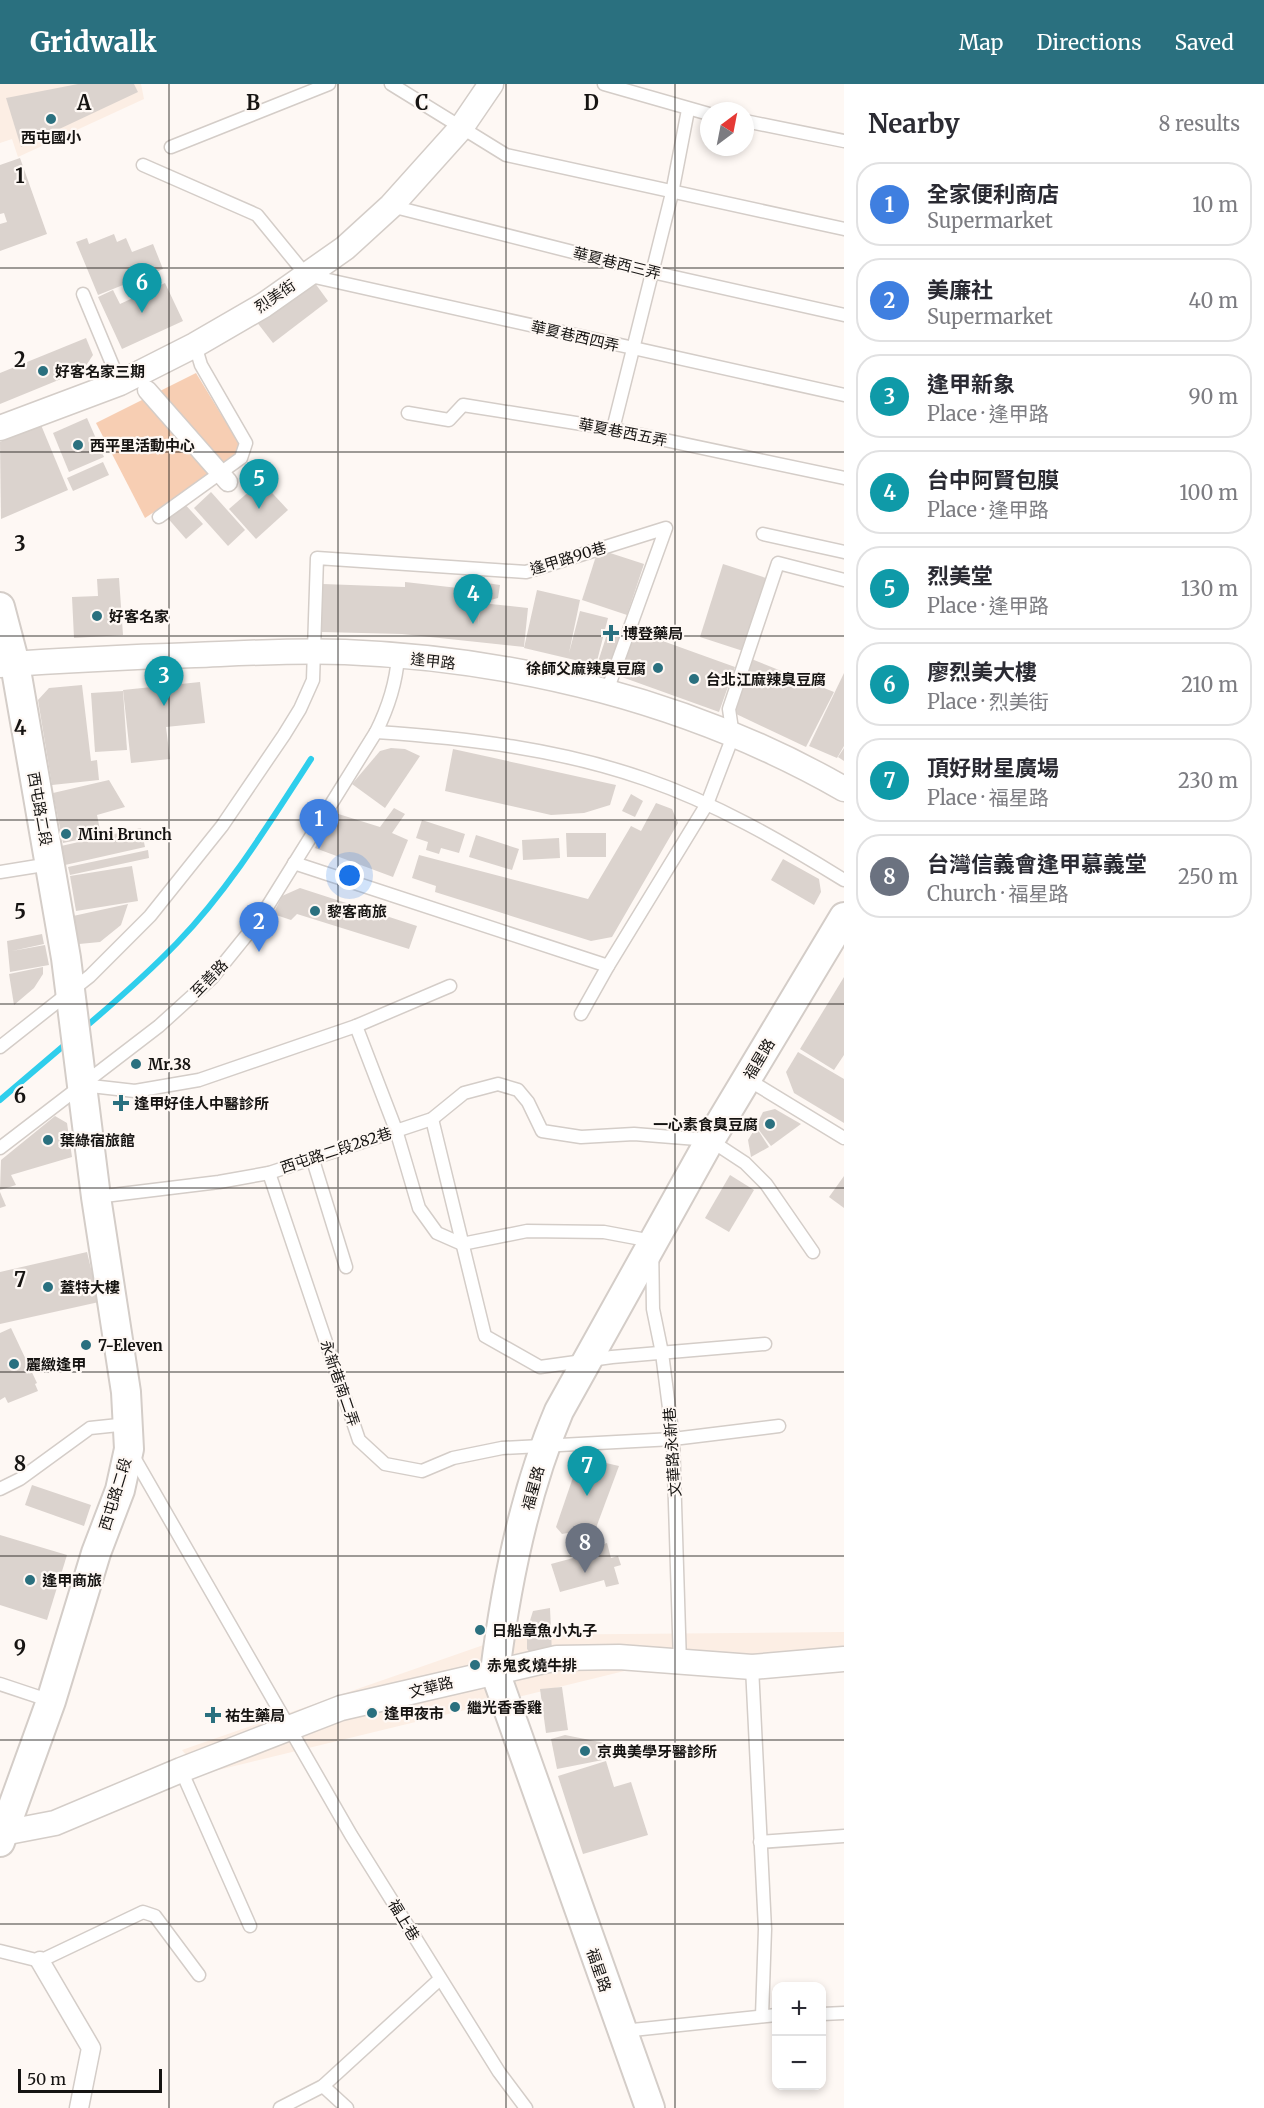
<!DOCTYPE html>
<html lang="en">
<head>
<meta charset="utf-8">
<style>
	body { margin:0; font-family:Merriweather,"Noto Sans TC",serif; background:#f7f7f7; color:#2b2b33 }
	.controls { position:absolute; right:18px; bottom:18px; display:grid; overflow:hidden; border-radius:12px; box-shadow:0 3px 9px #0003 }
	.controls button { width:54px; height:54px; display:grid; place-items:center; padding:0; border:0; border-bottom:2px solid #e1e1e2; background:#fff; color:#2b2b33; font:30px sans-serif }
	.compass { position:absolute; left:700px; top:18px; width:54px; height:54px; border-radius:50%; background:#fff; box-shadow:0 3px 9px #0003; rotate:32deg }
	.scale { position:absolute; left:18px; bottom:15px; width:144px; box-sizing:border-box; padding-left:6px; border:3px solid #161412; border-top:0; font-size:16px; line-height:21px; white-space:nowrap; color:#161412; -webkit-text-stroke:4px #fef8f4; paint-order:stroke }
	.you { position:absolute; left:350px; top:792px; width:21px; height:21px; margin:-15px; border:4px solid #fff; border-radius:50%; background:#1a73e8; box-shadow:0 0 0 9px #1a73e833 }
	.badge { display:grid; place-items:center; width:39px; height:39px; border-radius:50%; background:#2a707f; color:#fff; font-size:20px; font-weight:700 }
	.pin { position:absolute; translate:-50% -50px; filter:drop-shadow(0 2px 3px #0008) }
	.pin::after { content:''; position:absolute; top:32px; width:21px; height:18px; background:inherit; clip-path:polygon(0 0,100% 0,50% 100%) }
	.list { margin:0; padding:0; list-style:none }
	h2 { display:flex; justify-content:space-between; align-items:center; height:78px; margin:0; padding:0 24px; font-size:26px }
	h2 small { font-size:20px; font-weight:400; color:#7c7c81 }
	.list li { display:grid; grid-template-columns:39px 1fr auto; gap:18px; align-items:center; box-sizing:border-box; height:84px; margin:0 12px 12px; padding:0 12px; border:2px solid #e1e1e2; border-radius:24px }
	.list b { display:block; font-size:22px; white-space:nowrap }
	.list p { margin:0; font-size:20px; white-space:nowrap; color:#7c7c81 }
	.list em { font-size:20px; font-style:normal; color:#7c7c81 }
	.map { position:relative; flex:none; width:844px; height:2024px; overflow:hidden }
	header { display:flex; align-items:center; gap:36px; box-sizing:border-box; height:84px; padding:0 30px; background:#2a707f; color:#fff }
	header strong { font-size:28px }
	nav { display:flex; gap:33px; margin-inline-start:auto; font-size:21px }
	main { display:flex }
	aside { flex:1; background:#fff }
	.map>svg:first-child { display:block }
	.built { fill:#fceee4 }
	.green { fill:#f7ceb3 }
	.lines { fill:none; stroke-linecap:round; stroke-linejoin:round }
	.stream { stroke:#2fceec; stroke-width:6 }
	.building { fill:#dbd3ce }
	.service-casing { stroke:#d4cdc8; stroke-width:15 }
	.pedestrian-casing { stroke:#d4cdc8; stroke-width:21 }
	.minor-casing { stroke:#d4cdc8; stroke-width:27 }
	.tertiary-casing { stroke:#d4cdc8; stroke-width:32 }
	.service { stroke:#fff; stroke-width:12 }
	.pedestrian { stroke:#fff; stroke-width:18 }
	.minor { stroke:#fff; stroke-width:24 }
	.tertiary { stroke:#fff; stroke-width:28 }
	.grid { fill:none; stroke:#161412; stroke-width:1.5; stroke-opacity:0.55 }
	.poi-dot { fill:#2a707f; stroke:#fef8f4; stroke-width:2 }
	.labels { text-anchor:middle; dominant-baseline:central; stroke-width:4.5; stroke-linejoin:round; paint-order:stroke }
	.poi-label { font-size:15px; font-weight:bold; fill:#161412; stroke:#fef8f4; text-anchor:start }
	.street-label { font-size:15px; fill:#161412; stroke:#fef8f4 }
	.grid-label { font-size:20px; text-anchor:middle; font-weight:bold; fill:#161412; stroke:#fef8f4; stroke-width:4.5; stroke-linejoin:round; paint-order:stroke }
</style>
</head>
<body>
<header>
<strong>Gridwalk</strong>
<nav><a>Map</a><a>Directions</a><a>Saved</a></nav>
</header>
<main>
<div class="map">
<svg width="844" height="2024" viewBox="0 0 844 2024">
	<rect width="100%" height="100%" fill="#fef8f4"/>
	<!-- built -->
	<g class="built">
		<path d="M 0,0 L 141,0 L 144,15 L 18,73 L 12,55 L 0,59 Z"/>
		<path d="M 844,1548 L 844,1583 L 649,1581 L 202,1690 L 182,1666 L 512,1551 Z"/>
	</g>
	<!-- green -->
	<path class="green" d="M 196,289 L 241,363 L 238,372 L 145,434 L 96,339 Z"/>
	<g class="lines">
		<!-- stream -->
		<g class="stream">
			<path d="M 83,945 C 115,918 147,890 177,859 C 230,804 270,738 311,675"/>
			<path d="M 0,1016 L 68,958"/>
		</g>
	</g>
	<!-- building -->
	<g class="building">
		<path d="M 78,0 L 134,0 L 138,8 L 21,63 L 6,14 Z"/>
		<path d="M 20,74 L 47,150 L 0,167 L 0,140 L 7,138 L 4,129 L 0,130 L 0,81 Z"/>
		<path d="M 114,150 L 117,158 L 126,154 L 132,168 L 153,160 L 163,185 L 98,211 L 76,158 L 87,154 L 89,160 Z"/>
		<path d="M 312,195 L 328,217 L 273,259 L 256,237 Z"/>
		<path d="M 165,199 L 183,237 L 122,265 L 98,213 L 113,206 L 120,220 Z"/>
		<path d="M 86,254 L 93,271 L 83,286 L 0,320 L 0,289 Z"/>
		<path d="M 87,334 L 104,373 L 69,388 L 53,349 Z"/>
		<path d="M 41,341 L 68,406 L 1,435 L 0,358 Z"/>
		<path d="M 103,378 L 109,391 L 73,407 L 67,394 Z"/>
		<path d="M 261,397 L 288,426 L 256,455 L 229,425 Z"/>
		<path d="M 211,408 L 245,446 L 228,462 L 194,424 Z"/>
		<path d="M 182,417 L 203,440 L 186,455 L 165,431 Z"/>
		<path d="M 604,467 L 644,480 L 627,531 L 582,516 L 596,472 Z"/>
		<path d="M 723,480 L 766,494 L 743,567 L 700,553 Z"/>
		<path d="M 119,494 L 123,551 L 74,554 L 72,513 L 98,512 L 97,495 Z"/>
		<path d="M 467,496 L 500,501 L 498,514 L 468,522 L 480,520 L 478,541 L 481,519 L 528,524 L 524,563 L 402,550 L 321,548 L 323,500 L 405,503 L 405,498 L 467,505 Z"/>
		<path d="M 537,506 L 580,516 L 569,569 L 580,527 L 608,534 L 596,581 L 524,564 Z"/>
		<path d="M 609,544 L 624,549 L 611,586 L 597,581 Z"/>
		<path d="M 635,547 L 735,583 L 719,628 L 619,592 Z"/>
		<path d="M 749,574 L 834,608 L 806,663 L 732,628 Z"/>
		<path d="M 844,589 L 844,662 L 837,674 L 809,662 Z"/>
		<path d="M 200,598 L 205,639 L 166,643 L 170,675 L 131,679 L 123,606 Z"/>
		<path d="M 82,601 L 91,677 L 97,676 L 99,696 L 52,701 L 38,616 L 49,604 Z"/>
		<path d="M 123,607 L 127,666 L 95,668 L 91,609 Z"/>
		<path d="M 391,664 L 405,665 L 420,672 L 385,724 L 352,700 L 380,667 Z"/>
		<path d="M 844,664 L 844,677 L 838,673 Z"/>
		<path d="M 453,665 L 616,701 L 610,721 L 584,729 L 551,731 L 445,707 Z"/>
		<path d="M 109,696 L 125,723 L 97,731 L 101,751 L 63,759 L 53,709 Z"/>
		<path d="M 631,710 L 643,717 L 635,733 L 622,727 Z"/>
		<path d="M 656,719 L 672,725 L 678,739 L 612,853 L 591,857 L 435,808 L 436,802 L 412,794 L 419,771 L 588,815 L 631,742 L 641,747 Z"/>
		<path d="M 394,724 L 405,730 L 392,749 L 408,756 L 393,793 L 315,764 L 332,728 L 380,743 Z"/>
		<path d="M 422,736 L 465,750 L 459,769 L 441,764 L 439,770 L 426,766 L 428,758 L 416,754 Z"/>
		<path d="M 141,744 L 145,763 L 65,781 L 61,762 Z"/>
		<path d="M 566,749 L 606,749 L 606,773 L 567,773 Z"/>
		<path d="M 476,751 L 519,765 L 512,786 L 469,773 Z"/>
		<path d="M 559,754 L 560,774 L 523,776 L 522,756 Z"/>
		<path d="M 148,766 L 149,774 L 70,791 L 68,783 Z"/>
		<path d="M 783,775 L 819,795 L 821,808 L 814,821 L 771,796 Z"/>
		<path d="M 132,782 L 138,817 L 76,827 L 70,792 Z"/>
		<path d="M 300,804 L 417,842 L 409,865 L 297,830 L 291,836 L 273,830 L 282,812 Z"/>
		<path d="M 128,820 L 121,841 L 100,858 L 79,860 L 73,832 Z"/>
		<path d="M 42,850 L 44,860 L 12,867 L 45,861 L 49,881 L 10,888 L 7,857 Z"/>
		<path d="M 43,883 L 43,890 L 34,904 L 14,921 L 9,890 Z"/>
		<path d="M 844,893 L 844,971 L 834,986 L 800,965 Z"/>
		<path d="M 798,968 L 844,995 L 844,1039 L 794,1009 L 786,988 Z"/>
		<path d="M 775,1025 L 801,1040 L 771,1062 L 756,1042 L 763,1028 Z"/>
		<path d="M 55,1032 L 67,1039 L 72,1073 L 11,1091 L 16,1101 L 0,1106 L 1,1076 Z"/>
		<path d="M 756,1043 L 769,1063 L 751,1073 L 748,1056 Z"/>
		<path d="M 730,1091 L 754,1106 L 729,1148 L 705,1134 Z"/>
		<path d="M 844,1092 L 844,1124 L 829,1113 Z"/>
		<path d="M 0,1108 L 6,1122 L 0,1124 Z"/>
		<path d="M 87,1168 L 99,1218 L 0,1240 L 0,1188 Z"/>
		<path d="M 11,1244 L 37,1299 L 35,1300 L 38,1307 L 8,1319 L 5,1313 L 0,1316 L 0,1249 Z"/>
		<path d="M 580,1373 L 619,1382 L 596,1444 L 562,1450 L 556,1443 Z"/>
		<path d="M 32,1401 L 91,1421 L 84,1442 L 25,1421 Z"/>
		<path d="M 0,1451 L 67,1471 L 47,1536 L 0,1521 Z"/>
		<path d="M 607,1459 L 611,1474 L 618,1472 L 621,1481 L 614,1483 L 619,1500 L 606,1503 L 604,1496 L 560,1508 L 551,1480 L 599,1467 L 597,1462 Z"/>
		<path d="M 550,1524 L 552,1570 L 533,1572 L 527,1565 L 527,1546 L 533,1527 Z"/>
		<path d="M 562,1603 L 568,1646 L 546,1649 L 540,1605 Z"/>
		<path d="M 565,1651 L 615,1661 L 618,1673 L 557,1685 L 551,1655 Z"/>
		<path d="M 606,1677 L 614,1703 L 631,1698 L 648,1751 L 583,1770 L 558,1692 Z"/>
	</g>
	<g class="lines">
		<defs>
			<g id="service">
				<path d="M 391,0 L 506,71 L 844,145"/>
				<path d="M 604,0 L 709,30"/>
				<path d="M 745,37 L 844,57"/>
				<path d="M 171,63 L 329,0"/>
				<path d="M 143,81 L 257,131 L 306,191 L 844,311"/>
				<path d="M 391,122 L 652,188 L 844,231"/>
				<path d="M 83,210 L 120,299"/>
				<path d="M 408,329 L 449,336 L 463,321 L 613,345 L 844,394"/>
				<path d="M 613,345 L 672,109 L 688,26"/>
				<path d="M 159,433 L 241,374 L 246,359 L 201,281 L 195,261"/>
				<path d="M 763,450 L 844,468"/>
				<path d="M 376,648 C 467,654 559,665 645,695 C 715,719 781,757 844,796"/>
				<path d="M 294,779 L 608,882 L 707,720 L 733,652 L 729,625 L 778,479 L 844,496"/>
				<path d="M 0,788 L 50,780"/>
				<path d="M 581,930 L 608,882"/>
				<path d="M 356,942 L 396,1046 L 419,1124 L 437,1149 L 462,1160 L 527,1147 L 604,1148 L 652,1157 L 653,1225 L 662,1269 L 673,1355 L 680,1580"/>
				<path d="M 0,963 L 90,892 L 150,832 L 222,742 L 284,651 L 300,625 L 313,596 L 317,474 L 526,488 L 666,444 L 607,607"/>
				<path d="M 747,995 L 844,1054"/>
				<path d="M 82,1001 L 135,1007 L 199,996 L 356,942 L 450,902"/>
				<path d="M 432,1035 L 485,1252 L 540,1283 L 612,1273 L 765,1260"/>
				<path d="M 0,1064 L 159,942 L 212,894 L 259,836 L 376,648 C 389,622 396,600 398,573"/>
				<path d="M 312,1073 L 346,1183"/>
				<path d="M 269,1089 L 359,1356 L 385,1380 L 422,1387 L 453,1374 L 502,1364 L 673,1355 L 779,1342"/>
				<path d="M 96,1113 L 219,1098 L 269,1089 L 432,1035 L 464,1009 L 498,1000 L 518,1006 L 528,1018 L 542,1047 L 581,1053 L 634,1050 L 710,1056 L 745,1079 L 766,1100 L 813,1168"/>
				<path d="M 132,1370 L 351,1751 L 499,1988 L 526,2024"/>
				<path d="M 0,1405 L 20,1395 L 90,1344 L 128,1340"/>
				<path d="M 752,1583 L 765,1845 L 762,1932"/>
				<path d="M 0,1600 L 51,1617"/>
				<path d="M 181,1686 L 250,1842"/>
				<path d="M 760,1758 L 844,1752"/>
				<path d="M 0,1867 L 40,1877 L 143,1828 L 155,1832 L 199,1891"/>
				<path d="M 822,1930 L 844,1929"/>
				<path d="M 623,1947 L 776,1931"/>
				<path d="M 323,2002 L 347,2024"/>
				<path d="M 280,2024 L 323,2002 L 440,1895"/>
			</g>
			<g id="pedestrian">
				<path d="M 147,306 L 228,398"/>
				<path d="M 40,1877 L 91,1964 L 79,2024"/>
			</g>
			<g id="minor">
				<path d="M 0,344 L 120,299 L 195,261 L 264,221 L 345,164 L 391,122 L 461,44 L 491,0"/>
				<path d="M 0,581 C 65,576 130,573 195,571 C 245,569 295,566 345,568 C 518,575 692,618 844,705"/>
				<path d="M 3,1749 L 55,1739 L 181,1686 L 341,1624 L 557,1574 L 619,1573 L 752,1583 L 844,1575"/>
			</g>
			<g id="tertiary">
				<path d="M 0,523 L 15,580 L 66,874 L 96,1113 L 126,1308 L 129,1365 L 120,1406 L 96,1469 L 51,1617 L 0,1758"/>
				<path d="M 650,2024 L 495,1588 C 506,1500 524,1409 559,1327 L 710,1056 L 844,833"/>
			</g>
		</defs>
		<!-- service casing -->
		<use href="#service" class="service-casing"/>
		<!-- pedestrian casing -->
		<use href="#pedestrian" class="pedestrian-casing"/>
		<!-- minor casing -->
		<use href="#minor" class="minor-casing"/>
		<!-- tertiary casing -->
		<use href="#tertiary" class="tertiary-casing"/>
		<!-- service -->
		<use href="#service" class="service"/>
		<!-- pedestrian -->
		<use href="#pedestrian" class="pedestrian"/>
		<!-- minor -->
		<use href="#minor" class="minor"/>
		<!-- tertiary -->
		<use href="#tertiary" class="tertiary"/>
	</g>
	<!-- grid -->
	<path class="grid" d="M 169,0 L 169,2024M 338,0 L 338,2024M 506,0 L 506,2024M 675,0 L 675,2024M 0,184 L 844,184M 0,368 L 844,368M 0,552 L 844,552M 0,736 L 844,736M 0,920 L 844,920M 0,1104 L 844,1104M 0,1288 L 844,1288M 0,1472 L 844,1472M 0,1656 L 844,1656M 0,1840 L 844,1840"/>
	<!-- markers -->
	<g class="poi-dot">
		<circle cx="51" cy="35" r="6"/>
		<circle cx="43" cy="287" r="6"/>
		<circle cx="78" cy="361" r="6"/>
		<circle cx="97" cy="532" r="6"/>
		<path d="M608 540h6v6h6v6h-6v6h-6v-6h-6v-6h6z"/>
		<circle cx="658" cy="584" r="6"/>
		<circle cx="694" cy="595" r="6"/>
		<circle cx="66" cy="750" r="6"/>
		<circle cx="315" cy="827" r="6"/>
		<circle cx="136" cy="980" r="6"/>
		<path d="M118 1010h6v6h6v6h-6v6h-6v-6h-6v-6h6z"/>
		<circle cx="770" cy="1040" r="6"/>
		<circle cx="48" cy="1056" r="6"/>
		<circle cx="48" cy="1203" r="6"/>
		<circle cx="86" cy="1261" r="6"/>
		<circle cx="14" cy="1280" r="6"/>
		<circle cx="30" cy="1496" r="6"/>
		<circle cx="480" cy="1546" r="6"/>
		<circle cx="475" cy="1581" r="6"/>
		<circle cx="455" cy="1623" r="6"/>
		<circle cx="372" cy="1629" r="6"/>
		<path d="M210 1622h6v6h6v6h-6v6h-6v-6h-6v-6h6z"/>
		<circle cx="585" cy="1667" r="6"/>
	</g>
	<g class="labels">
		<!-- poi labels -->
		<g class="poi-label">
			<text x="51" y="53" text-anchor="middle">西屯國小</text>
			<text x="55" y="287">好客名家三期</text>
			<text x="90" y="361">西平里活動中心</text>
			<text x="109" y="532">好客名家</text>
			<text x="623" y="549">博登藥局</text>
			<text x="646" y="584" text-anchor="end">徐師父麻辣臭豆腐</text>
			<text x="706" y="595">台北江麻辣臭豆腐</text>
			<text x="78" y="750">Mini Brunch</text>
			<text x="327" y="827">黎客商旅</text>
			<text x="148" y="980">Mr.38</text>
			<text x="134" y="1019">逢甲好佳人中醫診所</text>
			<text x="758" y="1040" text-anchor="end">一心素食臭豆腐</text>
			<text x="60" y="1056">葉綠宿旅館</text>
			<text x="60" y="1203">蓋特大樓</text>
			<text x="98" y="1261">7-Eleven</text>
			<text x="26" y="1280">麗緻逢甲</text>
			<text x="42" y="1496">逢甲商旅</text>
			<text x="492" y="1546">日船章魚小丸子</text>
			<text x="487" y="1581">赤鬼炙燒牛排</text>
			<text x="467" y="1623">繼光香香雞</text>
			<text x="384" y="1629">逢甲夜市</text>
			<text x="225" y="1631">祐生藥局</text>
			<text x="597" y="1667">京典美學牙醫診所</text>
		</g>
		<!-- street labels -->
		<g class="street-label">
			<text transform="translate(617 179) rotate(14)">華夏巷西三弄</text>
			<text transform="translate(275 212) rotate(-34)">烈美街</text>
			<text transform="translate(575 252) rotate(13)">華夏巷西四弄</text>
			<text transform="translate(623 348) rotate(11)">華夏巷西五弄</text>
			<text transform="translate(568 474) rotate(-17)">逢甲路90巷</text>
			<text transform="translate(433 577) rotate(6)">逢甲路</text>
			<text transform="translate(40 725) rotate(80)">西屯路二段</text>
			<text transform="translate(209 894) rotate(-46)">至善路</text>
			<text transform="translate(759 975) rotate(-59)">福星路</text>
			<text transform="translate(336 1066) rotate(-18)">西屯路二段282巷</text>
			<text transform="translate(340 1299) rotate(71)">永新巷南二弄</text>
			<text transform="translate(672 1368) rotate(-94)">文華路永新巷</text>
			<text transform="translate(533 1404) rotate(-75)">福星路</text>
			<text transform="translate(115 1410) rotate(-73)">西屯路二段</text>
			<text transform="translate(431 1603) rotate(-14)">文華路</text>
			<text transform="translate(404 1836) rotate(59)">福上巷</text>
			<text transform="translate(599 1886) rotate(71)">福星路</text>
		</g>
	</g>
	<g class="grid-label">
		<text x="84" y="26">A</text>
		<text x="253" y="26">B</text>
		<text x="422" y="26">C</text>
		<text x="591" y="26">D</text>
		<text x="20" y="99">1</text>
		<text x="20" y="283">2</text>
		<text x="20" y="467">3</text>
		<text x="20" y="651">4</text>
		<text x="20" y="835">5</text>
		<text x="20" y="1019">6</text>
		<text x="20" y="1203">7</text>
		<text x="20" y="1387">8</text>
		<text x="20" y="1571">9</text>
	</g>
</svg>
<div class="controls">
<button>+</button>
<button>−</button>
</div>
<svg class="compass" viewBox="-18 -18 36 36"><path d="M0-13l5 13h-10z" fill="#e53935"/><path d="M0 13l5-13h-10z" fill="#7c7c81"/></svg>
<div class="scale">50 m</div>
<div class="you"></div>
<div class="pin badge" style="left:319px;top:765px;background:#3f7fe0">1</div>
<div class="pin badge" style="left:259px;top:868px;background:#3f7fe0">2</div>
<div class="pin badge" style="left:164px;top:622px;background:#0f9aa8">3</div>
<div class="pin badge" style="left:473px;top:540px;background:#0f9aa8">4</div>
<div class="pin badge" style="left:259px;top:425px;background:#0f9aa8">5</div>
<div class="pin badge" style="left:142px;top:229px;background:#0f9aa8">6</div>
<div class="pin badge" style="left:587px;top:1412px;background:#0f9aa8">7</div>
<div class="pin badge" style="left:585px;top:1489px;background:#6b7280">8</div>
</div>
<aside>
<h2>Nearby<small>8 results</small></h2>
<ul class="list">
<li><span class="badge" style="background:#3f7fe0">1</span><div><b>全家便利商店</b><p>Supermarket</p></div><em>10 m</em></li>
<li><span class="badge" style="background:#3f7fe0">2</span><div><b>美廉社</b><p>Supermarket</p></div><em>40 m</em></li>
<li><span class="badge" style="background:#0f9aa8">3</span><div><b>逢甲新象</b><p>Place · 逢甲路</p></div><em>90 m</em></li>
<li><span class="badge" style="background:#0f9aa8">4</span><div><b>台中阿賢包膜</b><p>Place · 逢甲路</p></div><em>100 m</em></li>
<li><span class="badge" style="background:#0f9aa8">5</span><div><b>烈美堂</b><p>Place · 逢甲路</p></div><em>130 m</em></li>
<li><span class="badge" style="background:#0f9aa8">6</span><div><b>廖烈美大樓</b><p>Place · 烈美街</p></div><em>210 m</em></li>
<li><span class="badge" style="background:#0f9aa8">7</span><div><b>頂好財星廣場</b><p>Place · 福星路</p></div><em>230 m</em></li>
<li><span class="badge" style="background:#6b7280">8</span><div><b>台灣信義會逢甲慕義堂</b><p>Church · 福星路</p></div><em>250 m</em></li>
</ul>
</aside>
</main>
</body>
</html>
